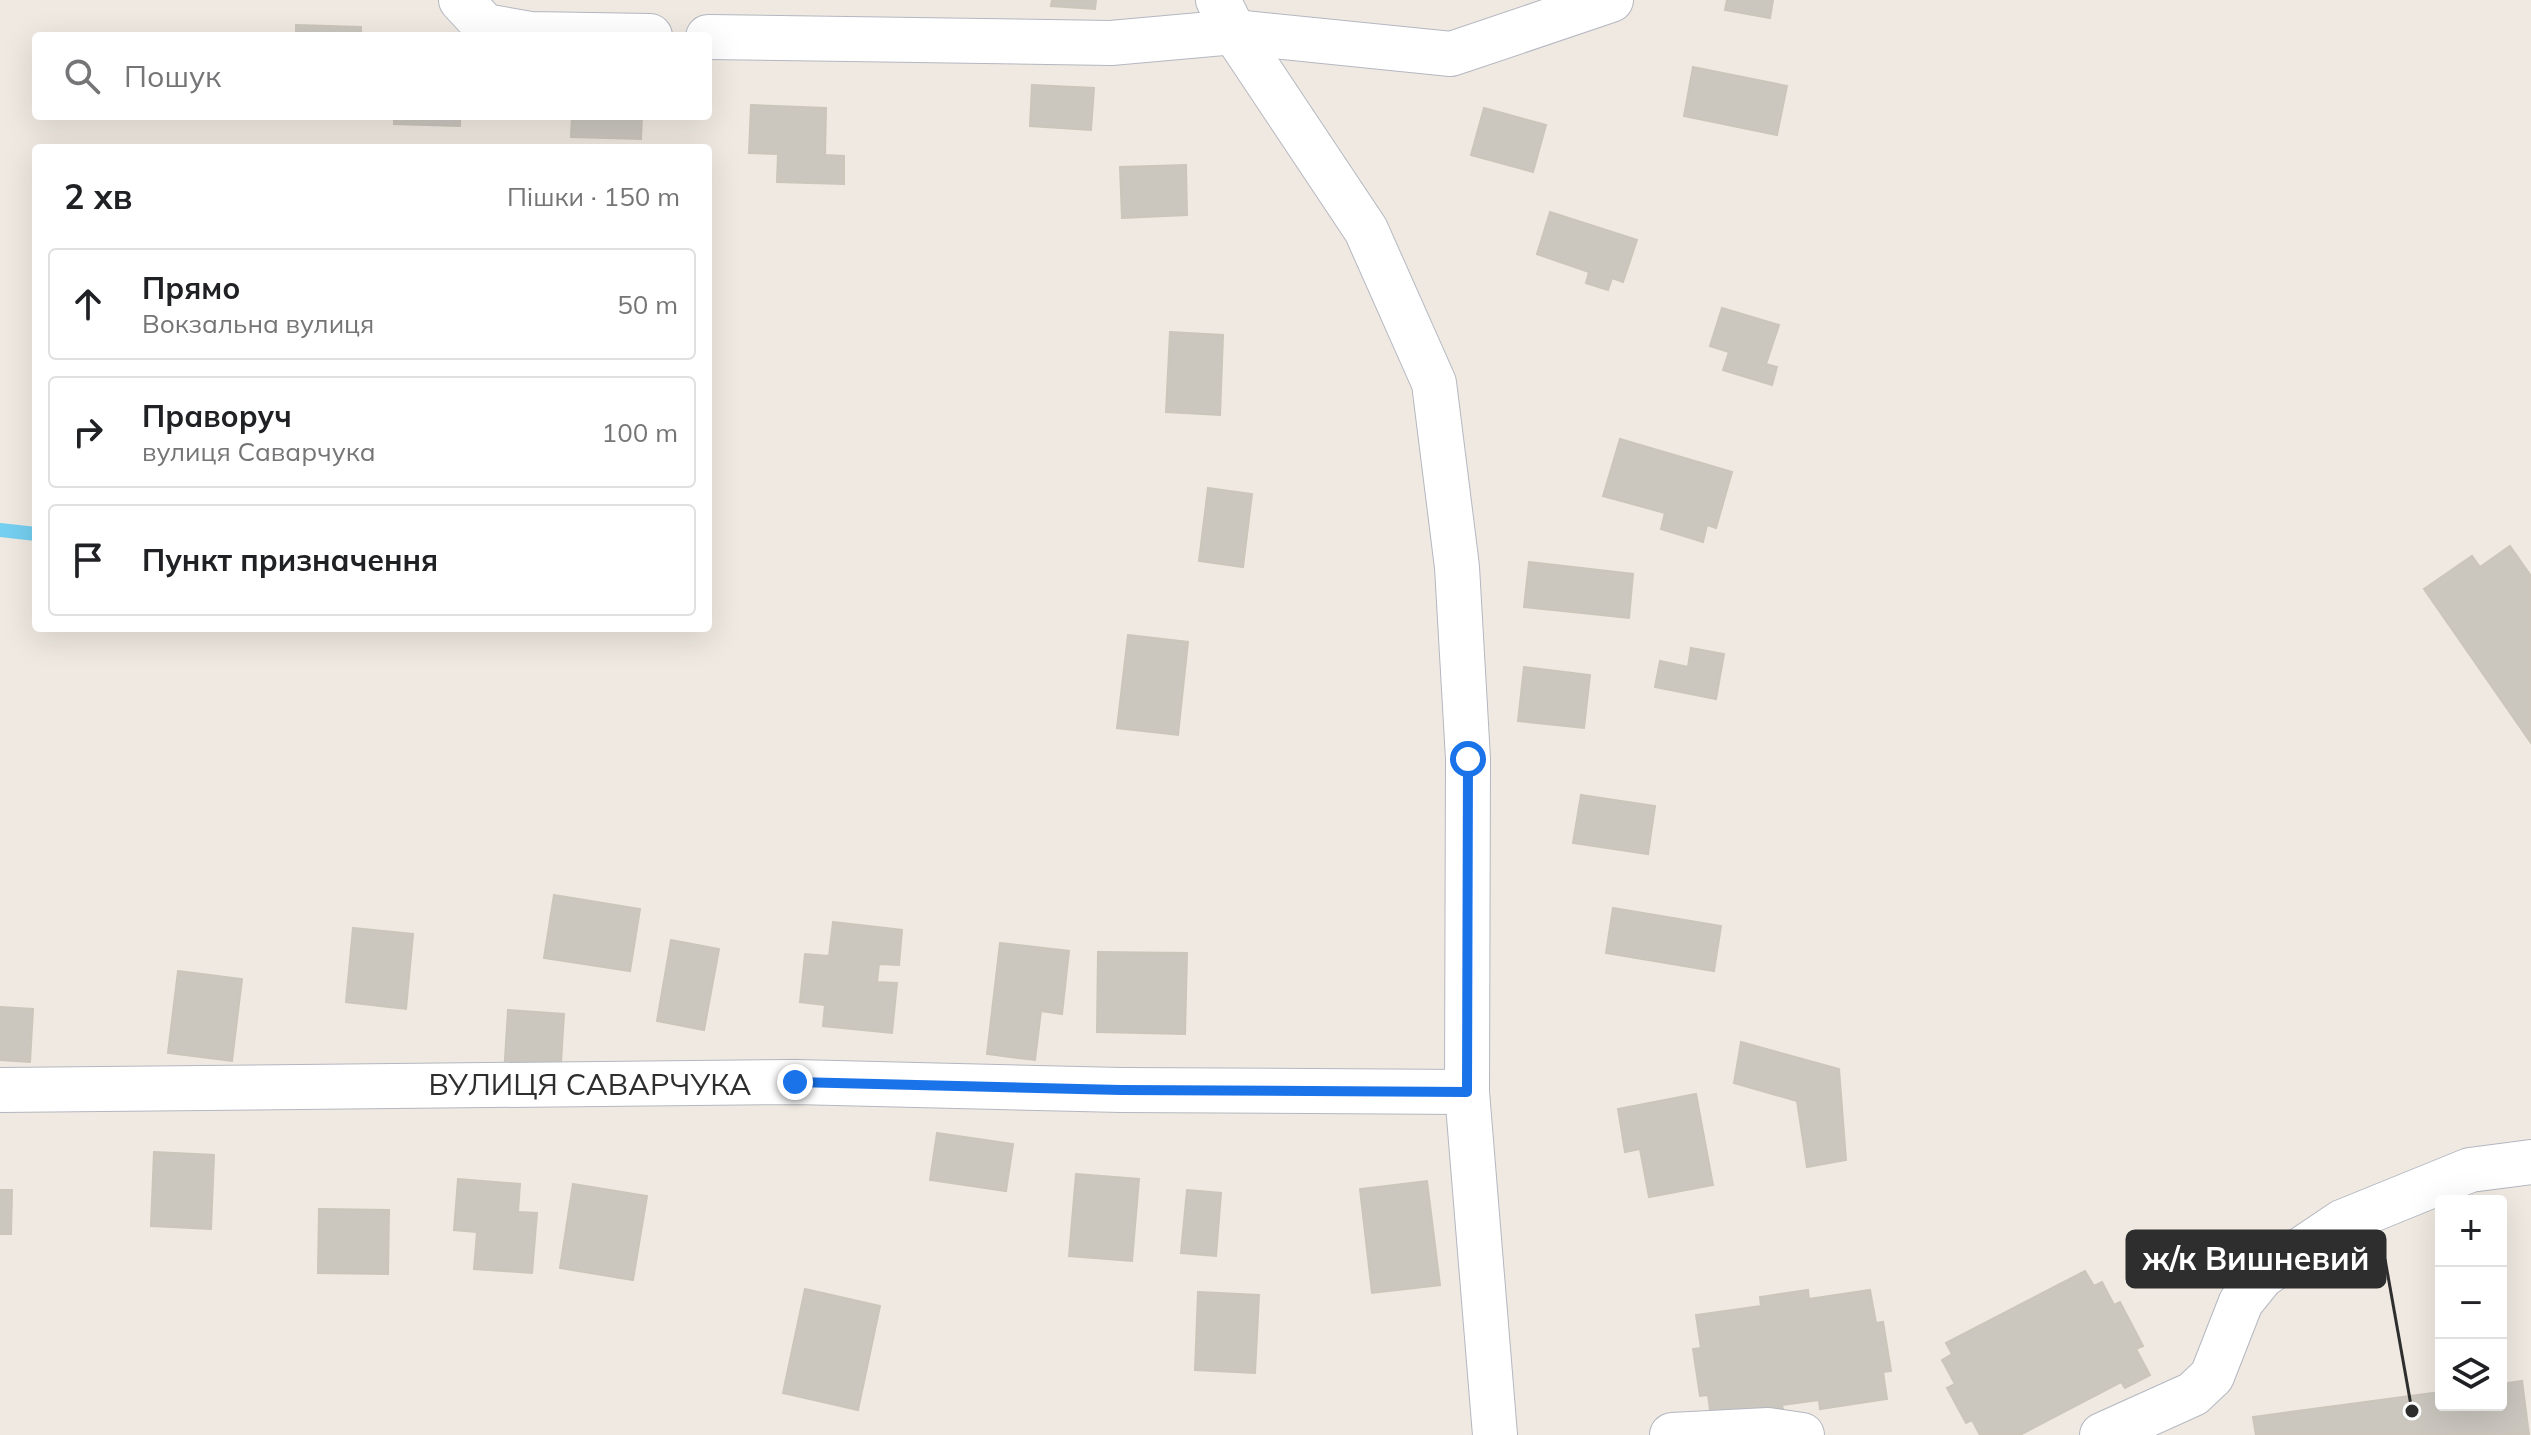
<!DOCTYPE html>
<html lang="uk">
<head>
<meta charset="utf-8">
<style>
	body { margin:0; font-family:Mulish,sans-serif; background:#f2f2f2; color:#202124 }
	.controls { position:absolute; right:24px; bottom:24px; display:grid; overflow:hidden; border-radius:8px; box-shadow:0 8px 32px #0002 }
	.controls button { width:72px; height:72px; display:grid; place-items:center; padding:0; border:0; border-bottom:2px solid #e0e0e0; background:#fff; color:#202124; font:40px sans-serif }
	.stop { position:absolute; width:24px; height:24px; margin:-18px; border:6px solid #1a73e8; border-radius:50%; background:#fff }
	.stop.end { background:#1a73e8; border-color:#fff; box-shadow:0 2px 8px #0008 }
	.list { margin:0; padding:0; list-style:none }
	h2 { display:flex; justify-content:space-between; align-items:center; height:104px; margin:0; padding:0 32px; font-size:34px }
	h2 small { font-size:26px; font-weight:400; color:#757577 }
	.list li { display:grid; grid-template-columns:52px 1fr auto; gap:24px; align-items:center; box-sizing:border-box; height:112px; margin:0 16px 16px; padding:0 16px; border:2px solid #e0e0e0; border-radius:8px }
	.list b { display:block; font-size:30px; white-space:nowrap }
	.list p { margin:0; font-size:26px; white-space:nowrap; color:#757577 }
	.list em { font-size:26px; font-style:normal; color:#757577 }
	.icon { flex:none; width:44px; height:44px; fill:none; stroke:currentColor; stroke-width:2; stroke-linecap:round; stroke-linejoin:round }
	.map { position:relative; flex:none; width:2531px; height:1435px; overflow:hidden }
	.search { position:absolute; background:#fff; box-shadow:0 8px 32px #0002; left:32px; top:32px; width:680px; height:88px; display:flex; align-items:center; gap:20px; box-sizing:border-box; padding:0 28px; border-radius:8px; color:#757577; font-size:30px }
	.panel { position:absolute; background:#fff; box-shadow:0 8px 32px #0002; left:32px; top:144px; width:680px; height:488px; border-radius:8px }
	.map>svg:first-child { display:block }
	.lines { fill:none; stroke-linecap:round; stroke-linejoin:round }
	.stream { stroke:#75cff0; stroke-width:14 }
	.building { fill:#cbc7bf; stroke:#cbc5ba; stroke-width:2 }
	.street-casing { stroke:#b4b7c1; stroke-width:46 }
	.secondary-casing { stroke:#b4b7c1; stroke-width:46 }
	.street { stroke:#fff; stroke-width:44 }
	.secondary { stroke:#fff; stroke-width:44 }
	.route { stroke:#1a73e8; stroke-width:10 }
	.labels { text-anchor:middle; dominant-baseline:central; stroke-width:6; stroke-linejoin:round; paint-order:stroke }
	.street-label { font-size:30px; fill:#2e2e2e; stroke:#fff }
	.leader { fill:none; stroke:#2e2e2e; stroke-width:3 }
	.callout-dot { fill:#2e2e2e; stroke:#fff; stroke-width:3 }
	.callout { fill:#2e2e2e; stroke:#2e2e2e; stroke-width:3 }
	.callout-label { font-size:32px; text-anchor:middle; font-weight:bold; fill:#fff }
</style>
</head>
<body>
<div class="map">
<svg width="2531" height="1435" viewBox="0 0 2531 1435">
	<rect width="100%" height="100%" fill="#efe9e1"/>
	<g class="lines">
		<!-- stream -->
		<path class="stream" d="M 0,530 L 36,534"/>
	</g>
	<!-- building -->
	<g class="building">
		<path d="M 1052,0 L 1096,0 L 1095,9 L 1051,6 Z"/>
		<path d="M 1727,0 L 1773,0 L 1770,18 L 1725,10 Z"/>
		<path d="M 296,25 L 361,27 L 361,36 L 296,36 Z"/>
		<path d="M 1693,67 L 1787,86 L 1777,135 L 1684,116 Z"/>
		<path d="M 1032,85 L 1094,88 L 1091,130 L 1030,126 Z"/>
		<path d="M 751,105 L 826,108 L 825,155 L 844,156 L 844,184 L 777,182 L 778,154 L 749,153 Z"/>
		<path d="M 1484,108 L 1546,125 L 1533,172 L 1471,155 Z"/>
		<path d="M 394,116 L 460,116 L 460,126 L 394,124 Z"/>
		<path d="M 572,116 L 642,116 L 641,139 L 571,137 Z"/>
		<path d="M 1186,165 L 1187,215 L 1122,218 L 1120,167 Z"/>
		<path d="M 1550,212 L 1637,240 L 1623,282 L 1612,278 L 1608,290 L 1586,283 L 1589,272 L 1537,254 Z"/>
		<path d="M 1722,308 L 1779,325 L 1766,364 L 1777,367 L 1772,385 L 1723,370 L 1729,352 L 1710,346 Z"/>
		<path d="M 1170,332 L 1223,335 L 1220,415 L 1166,412 Z"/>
		<path d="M 1620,439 L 1732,472 L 1716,528 L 1707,525 L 1703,542 L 1661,529 L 1665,513 L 1603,496 Z"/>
		<path d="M 1208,488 L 1252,494 L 1243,567 L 1199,561 Z"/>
		<path d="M 2510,546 L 2531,576 L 2531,743 L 2424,589 L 2472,556 L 2480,567 Z"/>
		<path d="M 1529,562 L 1633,574 L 1629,618 L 1524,607 Z"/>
		<path d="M 1128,635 L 1188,642 L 1178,735 L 1117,728 Z"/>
		<path d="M 1691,648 L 1724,654 L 1716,699 L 1655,687 L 1660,661 L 1688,667 Z"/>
		<path d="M 1524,667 L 1590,675 L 1584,728 L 1518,721 Z"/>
		<path d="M 1581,795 L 1655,806 L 1648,854 L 1573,843 Z"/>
		<path d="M 554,895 L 640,909 L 630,971 L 544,958 Z"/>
		<path d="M 1613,908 L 1721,926 L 1714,971 L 1606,953 Z"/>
		<path d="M 833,922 L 902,930 L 899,965 L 879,964 L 877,982 L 897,983 L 892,1033 L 823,1026 L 825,1005 L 800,1002 L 805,954 L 829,956 Z"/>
		<path d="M 353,928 L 413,934 L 406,1009 L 346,1002 Z"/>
		<path d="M 671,940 L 719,949 L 704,1030 L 657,1021 Z"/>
		<path d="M 1000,943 L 1069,951 L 1062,1014 L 1041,1011 L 1035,1060 L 987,1054 Z"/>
		<path d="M 1098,952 L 1187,953 L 1185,1034 L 1097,1032 Z"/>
		<path d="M 178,971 L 242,979 L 232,1061 L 168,1053 Z"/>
		<path d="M 0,1007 L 33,1009 L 30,1062 L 0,1060 Z"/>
		<path d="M 508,1010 L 564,1014 L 560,1079 L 504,1075 Z"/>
		<path d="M 1741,1042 L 1839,1069 L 1846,1160 L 1807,1167 L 1797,1101 L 1734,1083 Z"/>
		<path d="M 1696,1094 L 1713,1185 L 1649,1197 L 1640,1149 L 1625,1152 L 1618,1109 Z"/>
		<path d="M 937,1133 L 1013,1144 L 1006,1191 L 930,1180 Z"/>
		<path d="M 154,1152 L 214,1155 L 211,1229 L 151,1226 Z"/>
		<path d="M 1076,1174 L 1139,1179 L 1132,1261 L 1069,1256 Z"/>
		<path d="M 458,1179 L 520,1184 L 518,1212 L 537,1213 L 532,1273 L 474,1269 L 477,1232 L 454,1230 Z"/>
		<path d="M 1427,1181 L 1440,1285 L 1372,1293 L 1360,1189 Z"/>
		<path d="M 573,1184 L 647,1196 L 633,1280 L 560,1268 Z"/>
		<path d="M 0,1190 L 12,1190 L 11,1234 L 0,1234 Z"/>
		<path d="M 1187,1190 L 1221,1193 L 1216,1256 L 1181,1253 Z"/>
		<path d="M 319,1209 L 389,1210 L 388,1274 L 318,1273 Z"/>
		<path d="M 2085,1271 L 2094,1286 L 2102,1282 L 2114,1305 L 2120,1302 L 2143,1346 L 2136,1349 L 2150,1375 L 2125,1388 L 2121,1382 L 2020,1435 L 1980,1435 L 1972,1420 L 1966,1423 L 1947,1388 L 1955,1384 L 1942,1360 L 1952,1354 L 1946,1343 Z"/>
		<path d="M 805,1289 L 880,1306 L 858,1410 L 783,1393 Z"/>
		<path d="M 1808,1290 L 1809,1299 L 1870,1290 L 1876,1323 L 1883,1322 L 1891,1371 L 1883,1372 L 1887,1399 L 1820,1409 L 1819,1400 L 1782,1405 L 1784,1414 L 1712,1424 L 1708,1395 L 1700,1396 L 1693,1349 L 1701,1348 L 1696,1315 L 1761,1306 L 1760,1297 Z"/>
		<path d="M 1198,1292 L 1259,1295 L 1255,1373 L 1195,1370 Z"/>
		<path d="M 2522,1381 L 2529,1435 L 2256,1435 L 2253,1417 L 2441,1392 L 2441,1405 L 2501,1405 L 2501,1384 Z"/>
	</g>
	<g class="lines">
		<defs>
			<g id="street">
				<path d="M 461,0 L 485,26 L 530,34 L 650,36"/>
				<path d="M 708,37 L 1111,43 L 1234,32 L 1451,54 L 1611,0"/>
				<path d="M 0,1090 L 795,1082 L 1121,1090 L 1467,1092"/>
				<path d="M 1672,1435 L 1768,1430 L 1802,1435"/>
				<path d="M 2102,1435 L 2193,1394 L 2212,1376 L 2241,1302 L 2262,1276 L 2342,1222 L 2470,1170 L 2531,1162"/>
			</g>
			<path id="secondary" d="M 1218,0 L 1234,32 L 1366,230 L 1434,383 L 1457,567 L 1468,759 L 1467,1092 L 1495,1435"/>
		</defs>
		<!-- street casing -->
		<use href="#street" class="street-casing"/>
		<!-- secondary casing -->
		<use href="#secondary" class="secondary-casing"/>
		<!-- street -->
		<use href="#street" class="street"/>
		<!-- secondary -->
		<use href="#secondary" class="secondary"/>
	</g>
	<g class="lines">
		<!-- route -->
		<path class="route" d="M 795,1082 L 1121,1090 L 1467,1092 L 1468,759"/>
	</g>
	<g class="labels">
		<!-- street labels -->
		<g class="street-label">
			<text x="590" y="1084">ВУЛИЦЯ САВАРЧУКА</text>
		</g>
	</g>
	<!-- callouts -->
	<path class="leader" d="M2412 1411L2385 1259"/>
	<circle class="callout-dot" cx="2412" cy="1411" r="8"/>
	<rect class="callout" x="2127" y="1231" width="258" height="56" rx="8"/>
	<g class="callout-label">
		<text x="2256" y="1270">ж/к Вишневий</text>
	</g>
</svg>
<div class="controls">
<button>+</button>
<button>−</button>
<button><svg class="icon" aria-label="layers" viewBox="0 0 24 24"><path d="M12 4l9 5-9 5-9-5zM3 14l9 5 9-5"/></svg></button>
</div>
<div class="stop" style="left:1468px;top:759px"></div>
<div class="stop end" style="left:795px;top:1082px"></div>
<div class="search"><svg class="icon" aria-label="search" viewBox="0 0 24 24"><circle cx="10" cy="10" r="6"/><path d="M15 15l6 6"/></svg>Пошук</div>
<section class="panel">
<h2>2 хв<small>Пішки · 150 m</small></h2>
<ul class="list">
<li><svg class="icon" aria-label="ahead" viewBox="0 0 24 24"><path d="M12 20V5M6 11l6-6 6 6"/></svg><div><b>Прямо</b><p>Вокзальна вулиця</p></div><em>50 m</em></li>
<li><svg class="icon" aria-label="right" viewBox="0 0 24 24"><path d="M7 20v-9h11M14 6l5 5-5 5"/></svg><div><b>Праворуч</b><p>вулиця Саварчука</p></div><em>100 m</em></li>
<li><svg class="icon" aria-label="arrive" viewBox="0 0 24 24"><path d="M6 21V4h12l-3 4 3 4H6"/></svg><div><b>Пункт призначення</b></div></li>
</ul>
</section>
</div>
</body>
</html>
